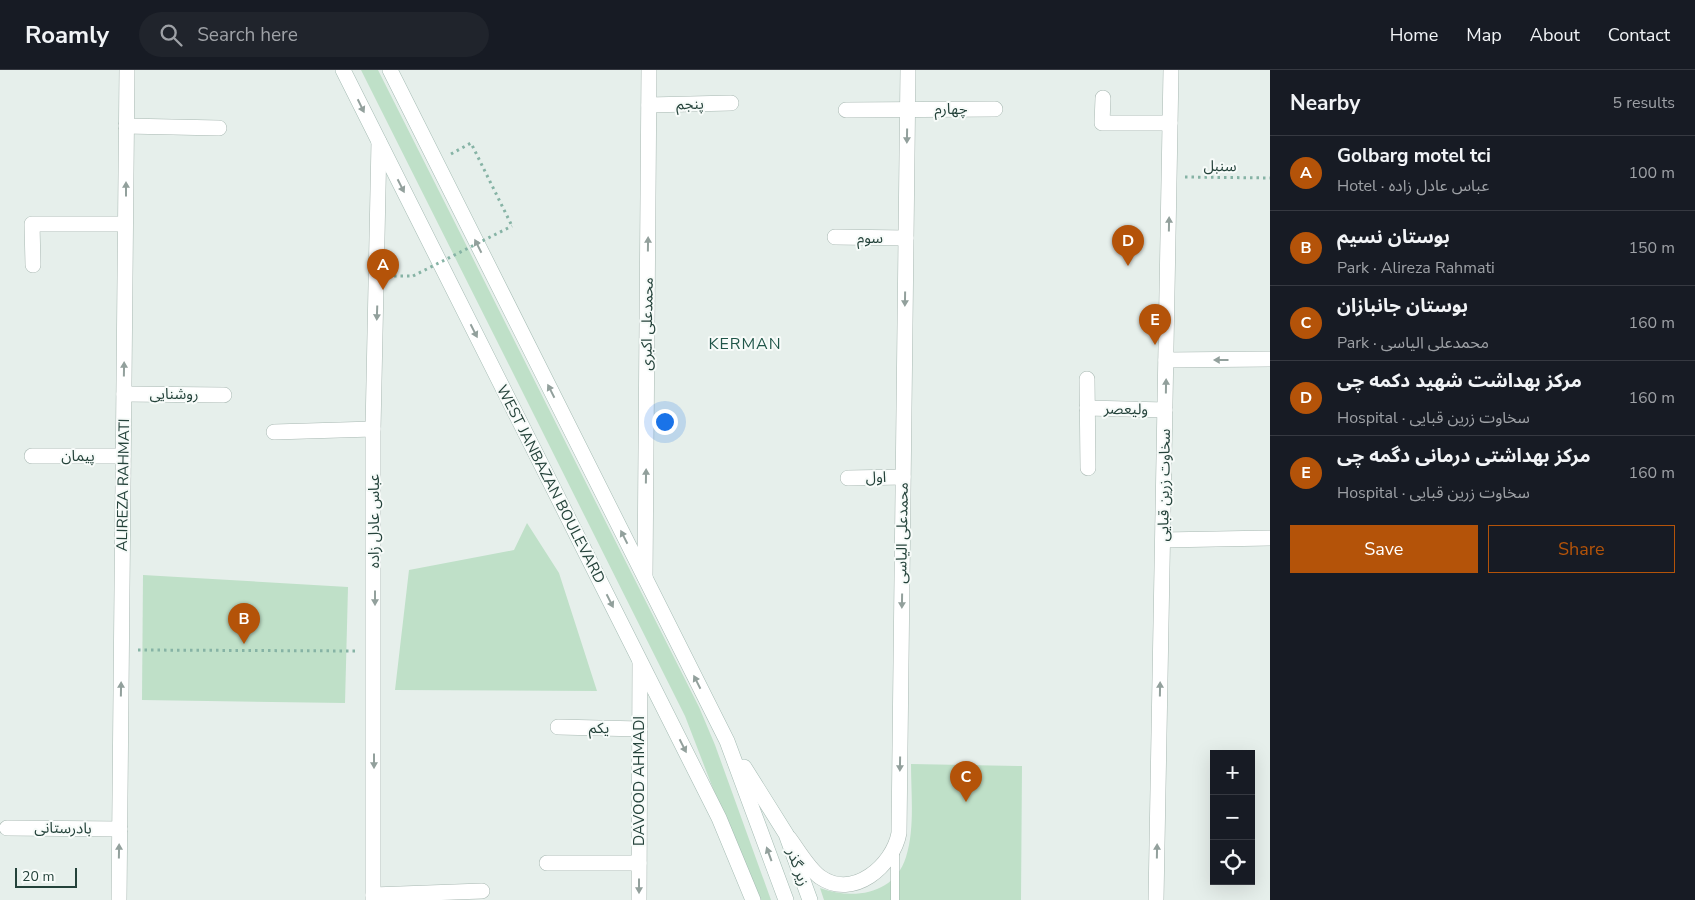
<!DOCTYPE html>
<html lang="en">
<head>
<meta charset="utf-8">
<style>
	body { margin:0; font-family:"Nunito Sans","Noto Sans Arabic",sans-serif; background:#20242c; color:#f1f3f6 }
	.controls { position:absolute; right:15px; bottom:15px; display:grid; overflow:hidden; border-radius:0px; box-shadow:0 5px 20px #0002 }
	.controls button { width:45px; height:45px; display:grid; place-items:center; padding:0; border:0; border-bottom:1px solid #363941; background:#171b24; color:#f1f3f6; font:25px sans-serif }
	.scale { position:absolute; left:15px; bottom:12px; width:62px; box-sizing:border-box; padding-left:5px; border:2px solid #24423a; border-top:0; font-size:14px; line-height:18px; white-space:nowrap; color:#24423a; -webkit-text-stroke:4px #f7fbf9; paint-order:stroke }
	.you { position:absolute; left:664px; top:351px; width:18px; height:18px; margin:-12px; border:4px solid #fff; border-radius:50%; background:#1a73e8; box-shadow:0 0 0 8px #1a73e833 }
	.badge { display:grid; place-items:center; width:32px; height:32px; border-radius:50%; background:#b45309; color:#fff; font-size:16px; font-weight:700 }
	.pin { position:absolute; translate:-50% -41px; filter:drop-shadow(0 1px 2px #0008) }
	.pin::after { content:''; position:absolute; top:26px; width:18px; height:15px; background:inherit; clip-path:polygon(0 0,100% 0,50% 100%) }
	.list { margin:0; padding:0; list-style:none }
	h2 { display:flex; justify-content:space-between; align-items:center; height:65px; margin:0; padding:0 20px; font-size:21px }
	h2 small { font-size:16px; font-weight:400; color:#9ea1a6 }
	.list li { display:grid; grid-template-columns:32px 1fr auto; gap:15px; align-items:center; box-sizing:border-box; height:75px; padding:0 20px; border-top:1px solid #363941 }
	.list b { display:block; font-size:19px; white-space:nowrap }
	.list p { margin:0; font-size:16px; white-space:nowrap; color:#9ea1a6 }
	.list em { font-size:16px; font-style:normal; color:#9ea1a6 }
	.actions { display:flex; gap:10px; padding:15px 20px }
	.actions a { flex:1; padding:11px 0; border:1px solid #b45309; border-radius:0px; text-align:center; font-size:18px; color:#b45309 }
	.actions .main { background:#b45309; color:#fff }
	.icon { flex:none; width:28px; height:28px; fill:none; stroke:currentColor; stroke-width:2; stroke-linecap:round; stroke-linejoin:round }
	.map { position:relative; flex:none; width:1270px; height:830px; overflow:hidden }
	header { display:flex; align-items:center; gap:30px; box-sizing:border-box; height:70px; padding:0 25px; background:#171b24; border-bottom:1px solid #363941 }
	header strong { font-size:24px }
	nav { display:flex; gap:28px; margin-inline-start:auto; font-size:18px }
	.search { width:350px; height:45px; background:#20242c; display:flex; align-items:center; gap:12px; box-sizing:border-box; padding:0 18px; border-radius:28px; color:#9ea1a6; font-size:19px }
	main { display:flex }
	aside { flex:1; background:#171b24 }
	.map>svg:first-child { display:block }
	.green { fill:#bfe0c8 }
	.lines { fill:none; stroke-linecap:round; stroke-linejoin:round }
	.service-casing { stroke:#a8b8b2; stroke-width:9 }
	.minor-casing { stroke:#a8b8b2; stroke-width:16 }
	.secondary-casing { stroke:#a4bbb3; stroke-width:16 }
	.path { stroke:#86b3a5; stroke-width:3; stroke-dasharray:2.5 4; stroke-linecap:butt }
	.service { stroke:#fff; stroke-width:8 }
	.minor { stroke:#fff; stroke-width:15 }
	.secondary { stroke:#fff; stroke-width:15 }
	.path-bridge { stroke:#86b3a5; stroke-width:3; stroke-dasharray:2.5 4; stroke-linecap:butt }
	.oneway { fill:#92a09c }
	.labels { text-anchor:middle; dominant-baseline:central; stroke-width:4; stroke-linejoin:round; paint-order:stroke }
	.street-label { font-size:15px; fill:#24423a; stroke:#f7fbf9 }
	.neighbourhood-label { font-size:16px; letter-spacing:1px; fill:#1f5548; stroke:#f7fbf9 }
</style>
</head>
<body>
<header>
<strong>Roamly</strong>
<div class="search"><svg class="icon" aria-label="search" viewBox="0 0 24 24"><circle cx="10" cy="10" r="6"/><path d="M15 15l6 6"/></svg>Search here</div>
<nav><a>Home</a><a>Map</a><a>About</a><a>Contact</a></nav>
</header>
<main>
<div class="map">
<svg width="1270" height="830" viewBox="0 0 1270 830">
	<rect width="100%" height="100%" fill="#e6efeb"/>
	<!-- green -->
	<g class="green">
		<path d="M 361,0 L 378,0 L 699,637 L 715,675 L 771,830 L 756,830 L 685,646 Z"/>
		<path d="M 527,453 L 559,503 L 597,621 L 395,620 L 409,500 L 514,480 Z"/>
		<path d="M 143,505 L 348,517 L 345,633 L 142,630 Z"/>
		<path d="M 911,694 L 1022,696 L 1021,830 L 824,830 L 820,818 C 853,830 894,825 906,787 C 915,759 911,723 911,694 Z"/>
	</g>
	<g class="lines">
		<defs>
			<path id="service" d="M 895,830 L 895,782"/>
			<g id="minor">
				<path d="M 1103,28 L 1102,53 L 1170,53"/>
				<path d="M 649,35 L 731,33"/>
				<path d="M 846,40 L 995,39"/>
				<path d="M 126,56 L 219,58"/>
				<path d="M 835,167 L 906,168"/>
				<path d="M 33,195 L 32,154 L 125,154"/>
				<path d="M 1166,290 L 1270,289"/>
				<path d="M 1087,309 L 1088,398"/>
				<path d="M 124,324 L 224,325"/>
				<path d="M 1087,338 L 1165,340"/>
				<path d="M 274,362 L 373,359"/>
				<path d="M 32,386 L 123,386"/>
				<path d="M 848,408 L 903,407"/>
				<path d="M 1163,470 L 1270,468"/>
				<path d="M 645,507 L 649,0"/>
				<path d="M 558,657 L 640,659"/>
				<path d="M 7,758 L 120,759"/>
				<path d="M 789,768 C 798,780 808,798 820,807 C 853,830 893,796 899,763 L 908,0"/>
				<path d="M 547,793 L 639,793"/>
				<path d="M 373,825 L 482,821"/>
				<path d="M 119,830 L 127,0"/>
				<path d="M 373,830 L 373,359 L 379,72"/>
				<path d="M 639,830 L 640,592"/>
				<path d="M 1156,830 L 1171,0"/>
			</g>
			<g id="secondary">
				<path d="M 343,0 L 719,748 L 753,830"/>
				<path d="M 390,0 L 727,671 L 786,830"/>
				<path d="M 744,697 L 786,764 L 810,830"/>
			</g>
		</defs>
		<!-- service casing -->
		<use href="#service" class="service-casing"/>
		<!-- minor casing -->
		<use href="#minor" class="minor-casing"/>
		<!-- secondary casing -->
		<use href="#secondary" class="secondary-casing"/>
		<!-- path -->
		<g class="path">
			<path d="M 451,84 L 471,73 L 512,156"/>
			<path d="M 1185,107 L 1270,108"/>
			<path d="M 394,206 L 413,206"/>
			<path d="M 138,580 L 357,581"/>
		</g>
		<!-- service -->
		<use href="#service" class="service"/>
		<!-- minor -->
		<use href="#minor" class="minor"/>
		<!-- secondary -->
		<use href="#secondary" class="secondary"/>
		<!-- path-bridge -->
		<path class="path-bridge" d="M 413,206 L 512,156"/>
	</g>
	<!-- one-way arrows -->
	<defs><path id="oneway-solid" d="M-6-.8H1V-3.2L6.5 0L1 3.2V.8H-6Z" transform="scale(1.25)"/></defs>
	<g class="oneway">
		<use href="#oneway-solid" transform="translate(361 36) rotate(64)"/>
		<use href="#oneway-solid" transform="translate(907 66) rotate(91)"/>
		<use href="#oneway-solid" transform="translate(401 116) rotate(63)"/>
		<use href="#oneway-solid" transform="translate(126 119) rotate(-90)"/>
		<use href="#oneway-solid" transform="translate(1169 154) rotate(-89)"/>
		<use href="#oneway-solid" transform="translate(648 174) rotate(-89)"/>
		<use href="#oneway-solid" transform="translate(478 176) rotate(-117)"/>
		<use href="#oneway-solid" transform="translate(905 229) rotate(91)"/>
		<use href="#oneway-solid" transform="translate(377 243) rotate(92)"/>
		<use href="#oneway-solid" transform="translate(474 261) rotate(63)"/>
		<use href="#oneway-solid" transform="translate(1221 290) rotate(180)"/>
		<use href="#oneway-solid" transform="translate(124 299) rotate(-89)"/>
		<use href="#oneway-solid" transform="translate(1166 316) rotate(-89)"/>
		<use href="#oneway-solid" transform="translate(551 321) rotate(-117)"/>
		<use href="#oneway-solid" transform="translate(646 406) rotate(-89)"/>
		<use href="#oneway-solid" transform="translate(624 467) rotate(-117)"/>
		<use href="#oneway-solid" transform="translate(375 528) rotate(90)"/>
		<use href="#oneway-solid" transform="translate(610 531) rotate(63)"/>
		<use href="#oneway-solid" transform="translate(902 531) rotate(91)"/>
		<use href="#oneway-solid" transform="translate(697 612) rotate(-117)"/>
		<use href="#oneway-solid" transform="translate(121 619) rotate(-89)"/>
		<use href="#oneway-solid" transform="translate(1160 619) rotate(-89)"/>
		<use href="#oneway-solid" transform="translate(683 676) rotate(63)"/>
		<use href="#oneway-solid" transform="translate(374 691) rotate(90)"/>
		<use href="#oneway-solid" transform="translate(900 694) rotate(91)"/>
		<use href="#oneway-solid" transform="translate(119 781) rotate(-89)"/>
		<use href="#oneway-solid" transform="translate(1157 781) rotate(-89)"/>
		<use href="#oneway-solid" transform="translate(769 784) rotate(-110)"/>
		<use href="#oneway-solid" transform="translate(639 816) rotate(90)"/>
	</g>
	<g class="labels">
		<!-- street labels -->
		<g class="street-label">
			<text transform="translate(690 34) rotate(-1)">پنجم</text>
			<text x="951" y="39">چهارم</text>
			<text transform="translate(1220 96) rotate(1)">سنبل</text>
			<text x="870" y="168">سوم</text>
			<text transform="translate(647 254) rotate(-89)">محمدعلی اکبری</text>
			<text x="174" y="324">روشنایی</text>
			<text transform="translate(1126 339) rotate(1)">ولیعصر</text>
			<text x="78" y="386">پیمان</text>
			<text transform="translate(876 407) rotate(-1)">اول</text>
			<text transform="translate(551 414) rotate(63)">WEST JANBAZAN BOULEVARD</text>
			<text transform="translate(123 415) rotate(-89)">ALIREZA RAHMATI</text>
			<text transform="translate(1164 415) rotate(-89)">سخاوت زرین قبایی</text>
			<text transform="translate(374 451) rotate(-90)">عباس عادل زاده</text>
			<text transform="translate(902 463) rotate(-89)">محمدعلی الیاسی</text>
			<text transform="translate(599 658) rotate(1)">یکم</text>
			<text transform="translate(639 711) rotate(-90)">DAVOOD AHMADI</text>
			<text transform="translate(63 758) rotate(1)">بادرستانی</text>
			<text transform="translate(798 797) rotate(70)">زیر گذر</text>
		</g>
		<!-- neighbourhood labels -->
		<g class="neighbourhood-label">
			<text x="745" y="274">KERMAN</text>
		</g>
	</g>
</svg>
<div class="controls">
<button>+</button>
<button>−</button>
<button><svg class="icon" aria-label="locate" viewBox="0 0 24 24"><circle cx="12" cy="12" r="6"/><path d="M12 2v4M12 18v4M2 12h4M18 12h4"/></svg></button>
</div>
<div class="scale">20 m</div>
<div class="you"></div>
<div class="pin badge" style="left:383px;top:220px">A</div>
<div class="pin badge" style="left:244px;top:574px">B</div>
<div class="pin badge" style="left:966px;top:732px">C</div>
<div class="pin badge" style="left:1128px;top:196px">D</div>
<div class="pin badge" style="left:1155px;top:275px">E</div>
</div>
<aside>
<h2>Nearby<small>5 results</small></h2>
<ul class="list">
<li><span class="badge">A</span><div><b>Golbarg motel tci</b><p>Hotel · عباس عادل زاده</p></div><em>100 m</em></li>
<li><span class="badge">B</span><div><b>بوستان نسیم</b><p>Park · Alireza Rahmati</p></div><em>150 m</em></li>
<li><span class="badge">C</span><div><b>بوستان جانبازان</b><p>Park · محمدعلی الیاسی</p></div><em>160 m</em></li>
<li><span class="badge">D</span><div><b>مرکز بهداشت شهید دکمه چی</b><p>Hospital · سخاوت زرین قبایی</p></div><em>160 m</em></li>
<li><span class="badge">E</span><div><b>مرکز بهداشتی درمانی دگمه چی</b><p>Hospital · سخاوت زرین قبایی</p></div><em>160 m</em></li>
</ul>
<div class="actions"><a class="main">Save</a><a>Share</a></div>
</aside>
</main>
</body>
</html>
